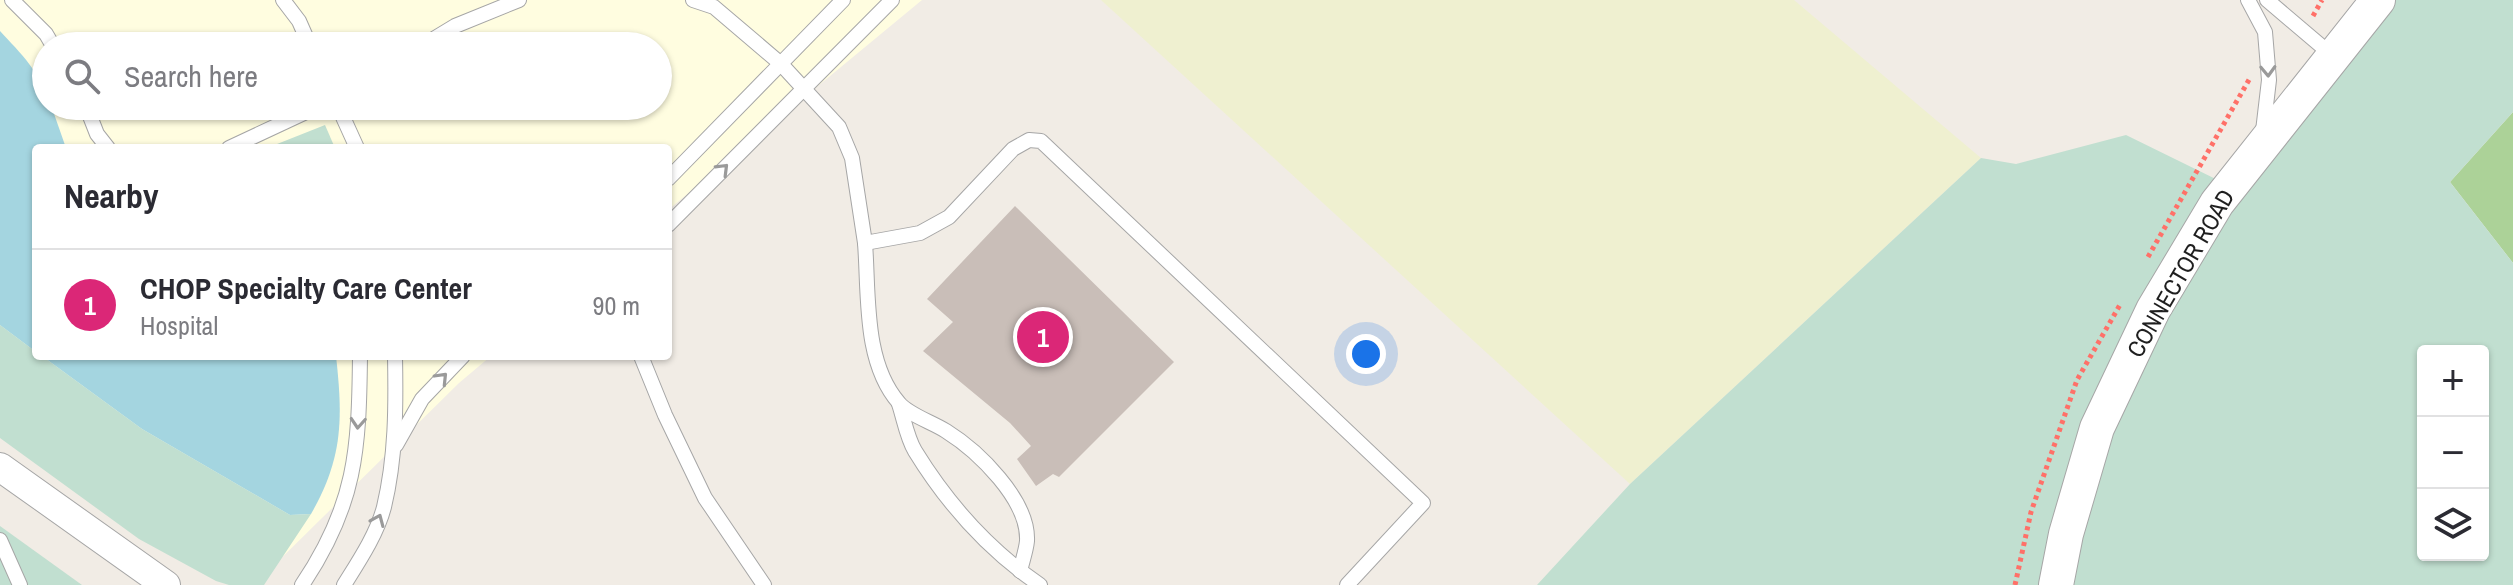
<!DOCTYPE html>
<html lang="en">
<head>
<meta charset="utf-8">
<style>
	body { margin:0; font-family:"Archivo Narrow",sans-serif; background:#f2f2f3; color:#2b2b33 }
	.controls { position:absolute; right:24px; bottom:24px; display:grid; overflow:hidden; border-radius:8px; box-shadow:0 2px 6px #0004 }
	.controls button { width:72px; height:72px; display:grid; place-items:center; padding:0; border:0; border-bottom:2px solid #e1e1e2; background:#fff; color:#2b2b33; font:40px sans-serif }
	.you { position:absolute; left:1366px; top:354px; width:28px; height:28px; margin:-20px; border:6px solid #fff; border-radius:50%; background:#1a73e8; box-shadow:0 0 0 12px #1a73e833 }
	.badge { display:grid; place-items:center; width:52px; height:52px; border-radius:50%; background:#db2777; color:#fff; font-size:26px; font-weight:700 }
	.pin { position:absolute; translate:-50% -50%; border:4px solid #fff; box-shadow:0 2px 8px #0006 }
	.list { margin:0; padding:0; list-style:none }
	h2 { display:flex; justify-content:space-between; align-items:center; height:104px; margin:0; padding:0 32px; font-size:34px }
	h2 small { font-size:26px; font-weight:400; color:#7c7c81 }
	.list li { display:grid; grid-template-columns:52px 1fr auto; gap:24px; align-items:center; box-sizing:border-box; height:112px; padding:0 32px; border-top:2px solid #e1e1e2 }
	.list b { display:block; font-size:30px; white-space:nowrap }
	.list p { margin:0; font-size:26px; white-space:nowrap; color:#7c7c81 }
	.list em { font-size:26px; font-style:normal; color:#7c7c81 }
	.icon { flex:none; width:44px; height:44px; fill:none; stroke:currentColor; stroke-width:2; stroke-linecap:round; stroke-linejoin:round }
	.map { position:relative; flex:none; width:2513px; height:585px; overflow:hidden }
	.search { position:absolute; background:#fff; box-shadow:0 2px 6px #0004; left:32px; top:32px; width:640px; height:88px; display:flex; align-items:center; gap:20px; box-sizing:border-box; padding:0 28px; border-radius:44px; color:#7c7c81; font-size:30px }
	.panel { position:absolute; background:#fff; box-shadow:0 2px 6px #0004; left:32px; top:144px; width:640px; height:216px; border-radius:8px }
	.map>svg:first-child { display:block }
	.education { fill:#fffde0; fill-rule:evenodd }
	.farmland { fill:#eff0d0 }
	.forest { fill:#acd298 }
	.wetland { fill:#c1dfd0; fill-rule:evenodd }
	.water { fill:#a4d5e0 }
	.building { fill:#c9beb8 }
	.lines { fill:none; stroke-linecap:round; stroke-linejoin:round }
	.service-casing { stroke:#a6a6a6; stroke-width:16 }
	.minor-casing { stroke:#a6a6a6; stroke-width:30 }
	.tertiary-casing { stroke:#a6a6a6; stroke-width:36 }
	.path { stroke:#ff7068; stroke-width:5; stroke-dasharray:4 4; stroke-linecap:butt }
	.service { stroke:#fff; stroke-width:14 }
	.minor { stroke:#fff; stroke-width:28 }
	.tertiary { stroke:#fff; stroke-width:34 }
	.oneway { stroke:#9a9a9a }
	.labels { text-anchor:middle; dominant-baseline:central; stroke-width:6; stroke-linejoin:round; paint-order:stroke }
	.street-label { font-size:24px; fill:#1f1f1f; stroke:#fff }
</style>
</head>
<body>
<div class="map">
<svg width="2513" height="585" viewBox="0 0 2513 585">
	<rect width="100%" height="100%" fill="#f1ece5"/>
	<!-- education -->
	<path class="education" d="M 0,0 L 922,0 L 668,210 L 668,148 L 36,148 L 36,356 L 491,356 L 459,383 L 254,585 L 0,412 ZM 46,46 L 658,46 L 658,106 L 46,106 Z"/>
	<!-- farmland -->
	<path class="farmland" d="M 1101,0 L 1794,0 L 1981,158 L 1630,484 Z"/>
	<!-- forest -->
	<path class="forest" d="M 2513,112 L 2513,263 L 2450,182 Z"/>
	<!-- wetland -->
	<g class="wetland">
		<path d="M 2386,0 L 2513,0 L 2513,112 L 2450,182 L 2513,263 L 2513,585 L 1537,585 L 1630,484 L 1981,158 L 2016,164 L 2126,135 L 2234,188 ZM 2423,351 L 2483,351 L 2483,555 L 2423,555 Z"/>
		<path d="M 325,125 L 335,148 L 267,148 Z"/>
		<path d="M 0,325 L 36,352 L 36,356 L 42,356 L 142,429 L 290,515 L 311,514 L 264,585 L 229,585 L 216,581 L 139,539 L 0,438 Z"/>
		<path d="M 0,526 L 82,585 L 0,585 Z"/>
	</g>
	<!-- water -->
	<g class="water">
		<path d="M 0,31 C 19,52 46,76 46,106 L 52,108 L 66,148 L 36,148 L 36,352 L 0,325 Z"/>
		<path d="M 42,356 L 336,356 C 343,419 343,458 311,514 L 290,515 L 142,429 Z"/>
	</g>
	<!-- building -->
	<path class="building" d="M 1015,206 L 1174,362 L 1059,477 L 1053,474 L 1036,486 L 1017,459 L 1031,446 L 1010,423 L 923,351 L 953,322 L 927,299 Z"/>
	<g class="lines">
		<defs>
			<g id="service">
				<path d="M 12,0 L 46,34 L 53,46"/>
				<path d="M 283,0 L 299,21 L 310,46"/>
				<path d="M 693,0 L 714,7 L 781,64 L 839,127 L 852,158 L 865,243 L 920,233 L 949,217 L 1013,149 L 1029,140 L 1041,141 L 1423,503 L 1347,585"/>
				<path d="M 2248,0 L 2265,32 L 2269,80 L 2263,131"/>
				<path d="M 2267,0 L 2333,56"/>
				<path d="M 422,46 L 455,26 L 519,0"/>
				<path d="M 86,106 L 97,134 L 108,148"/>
				<path d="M 338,106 L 357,148"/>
				<path d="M 229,148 L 319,106"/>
				<path d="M 668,179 L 843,0"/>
				<path d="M 668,225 L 892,0"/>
				<path d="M 865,243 C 869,293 863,362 899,403 C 909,415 932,422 946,431 C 978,451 1029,500 1027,541 C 1026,551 1022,562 1020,571"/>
				<path d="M 641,356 L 665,415 L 705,498 L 764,585"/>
				<path d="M 899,404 C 904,419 907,438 915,451 C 947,503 990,551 1040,585"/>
				<path d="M 396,445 L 422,399 L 463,356"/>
				<path d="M 0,540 L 20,585"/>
				<path d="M 302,585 C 356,505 359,450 360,356"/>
				<path d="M 344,585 C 359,561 377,534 384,507 C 396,457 396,406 395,356"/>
			</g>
			<path id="minor" d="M 0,467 L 166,585"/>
			<path id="tertiary" d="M 2056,585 L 2066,534 L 2097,428 L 2153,310 L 2217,203 L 2378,0"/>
		</defs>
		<!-- service casing -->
		<use href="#service" class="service-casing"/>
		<!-- minor casing -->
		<use href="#minor" class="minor-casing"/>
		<!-- tertiary casing -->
		<use href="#tertiary" class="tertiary-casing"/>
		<!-- path -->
		<g class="path">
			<path d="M 2313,16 L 2322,0"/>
			<path d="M 2148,257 L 2250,78"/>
			<path d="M 2015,585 L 2031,512 L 2077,380 L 2121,303"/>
		</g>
		<!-- service -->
		<use href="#service" class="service"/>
		<!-- minor -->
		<use href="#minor" class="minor"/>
		<!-- tertiary -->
		<use href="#tertiary" class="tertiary"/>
	</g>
	<!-- one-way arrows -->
	<defs><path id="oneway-chevron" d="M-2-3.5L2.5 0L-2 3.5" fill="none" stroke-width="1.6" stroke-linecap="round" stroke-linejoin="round" transform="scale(2)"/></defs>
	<g class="oneway">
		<use href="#oneway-chevron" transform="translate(2268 71) rotate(88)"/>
		<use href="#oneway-chevron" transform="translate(723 169) rotate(-45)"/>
		<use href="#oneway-chevron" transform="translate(442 378) rotate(-46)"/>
		<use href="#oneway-chevron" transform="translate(358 423) rotate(94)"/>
		<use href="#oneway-chevron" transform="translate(378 520) rotate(-67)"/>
	</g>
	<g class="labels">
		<!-- street labels -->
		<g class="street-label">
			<text transform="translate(2180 273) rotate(-60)">CONNECTOR ROAD</text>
		</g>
	</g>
</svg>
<div class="controls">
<button>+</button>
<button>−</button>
<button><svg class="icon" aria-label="layers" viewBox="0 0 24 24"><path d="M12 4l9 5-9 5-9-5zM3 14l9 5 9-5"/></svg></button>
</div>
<div class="you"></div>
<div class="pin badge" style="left:1043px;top:337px">1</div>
<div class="search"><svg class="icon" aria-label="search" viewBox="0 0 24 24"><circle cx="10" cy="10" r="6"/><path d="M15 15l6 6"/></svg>Search here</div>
<section class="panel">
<h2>Nearby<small></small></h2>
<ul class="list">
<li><span class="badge">1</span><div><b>CHOP Specialty Care Center</b><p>Hospital</p></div><em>90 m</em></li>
</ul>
</section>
</div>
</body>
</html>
